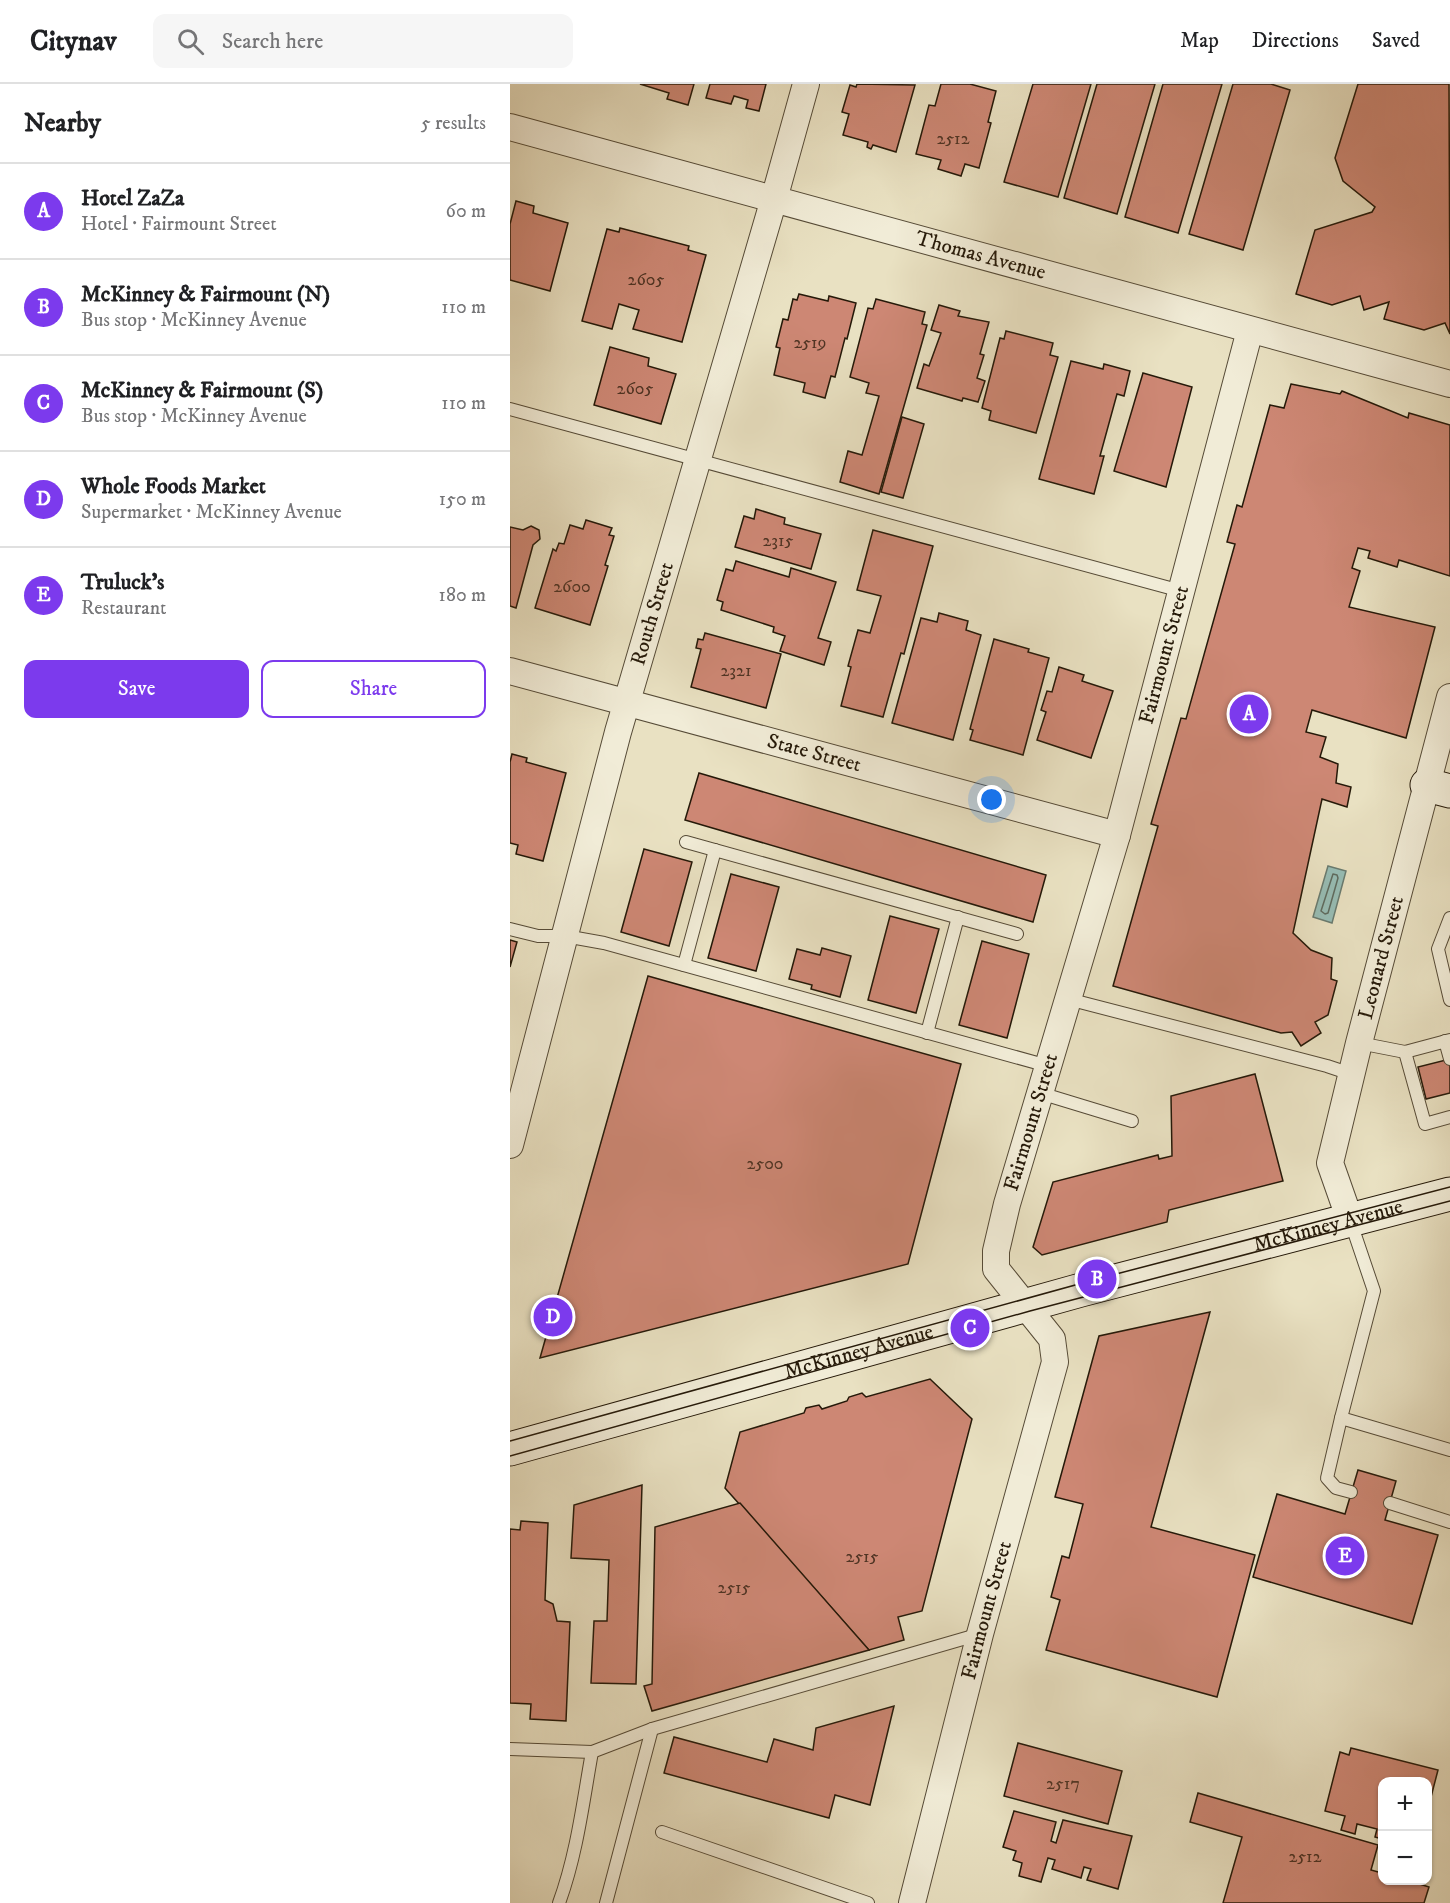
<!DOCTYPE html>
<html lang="en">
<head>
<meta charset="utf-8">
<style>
	body { margin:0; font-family:"IM FELL DW Pica",serif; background:#f6f6f6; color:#202124 }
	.controls { position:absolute; right:18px; bottom:18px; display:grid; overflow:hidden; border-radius:12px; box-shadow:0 2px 4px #0004 }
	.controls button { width:54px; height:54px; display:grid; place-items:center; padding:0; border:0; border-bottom:2px solid #e0e0e0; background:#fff; color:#202124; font:30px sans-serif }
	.you { position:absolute; left:482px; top:716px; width:21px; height:21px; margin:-15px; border:4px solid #fff; border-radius:50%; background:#1a73e8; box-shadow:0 0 0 9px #1a73e833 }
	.badge { display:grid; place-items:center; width:39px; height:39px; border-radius:50%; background:#7c3aed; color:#fff; font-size:20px; font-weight:700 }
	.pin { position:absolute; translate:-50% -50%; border:3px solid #fff; box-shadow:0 2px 6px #0006 }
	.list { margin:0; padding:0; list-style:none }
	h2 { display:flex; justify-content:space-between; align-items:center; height:78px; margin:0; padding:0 24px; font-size:26px }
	h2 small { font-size:20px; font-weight:400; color:#757577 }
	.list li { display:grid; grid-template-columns:39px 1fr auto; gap:18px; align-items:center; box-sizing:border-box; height:96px; padding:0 24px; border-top:2px solid #e0e0e0 }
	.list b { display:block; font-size:22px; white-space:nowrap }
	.list p { margin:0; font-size:20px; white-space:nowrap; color:#757577 }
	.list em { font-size:20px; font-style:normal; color:#757577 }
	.actions { display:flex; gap:12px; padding:18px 24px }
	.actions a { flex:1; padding:14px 0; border:2px solid #7c3aed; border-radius:12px; text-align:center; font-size:21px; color:#7c3aed }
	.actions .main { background:#7c3aed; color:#fff }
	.icon { flex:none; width:33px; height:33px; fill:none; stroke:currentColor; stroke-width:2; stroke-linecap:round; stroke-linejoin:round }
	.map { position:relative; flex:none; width:940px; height:1819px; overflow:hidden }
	header { display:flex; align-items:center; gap:36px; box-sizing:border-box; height:84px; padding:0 30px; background:#fff; border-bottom:2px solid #e0e0e0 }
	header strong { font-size:28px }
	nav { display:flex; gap:33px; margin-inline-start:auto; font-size:21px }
	.search { width:420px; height:54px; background:#f6f6f6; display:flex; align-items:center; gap:15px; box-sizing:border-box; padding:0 21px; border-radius:12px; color:#757577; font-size:22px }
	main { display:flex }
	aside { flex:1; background:#fff }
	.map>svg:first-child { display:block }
	.water { fill:#97bdb5; stroke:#697b70; stroke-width:1.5 }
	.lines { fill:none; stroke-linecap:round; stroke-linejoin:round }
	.shore { stroke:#5e6b5f; stroke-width:1.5 }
	.building { fill:#cd8774; stroke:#251909; stroke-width:1.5 }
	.lane-casing { stroke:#564b37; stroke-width:14 }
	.street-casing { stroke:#564b37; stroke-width:28 }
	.secondary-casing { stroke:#251909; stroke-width:35 }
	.lane { stroke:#f1ecd7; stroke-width:12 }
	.street { stroke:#f1ecd7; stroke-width:26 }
	.secondary { stroke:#f1ecd7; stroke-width:33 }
	.tram { stroke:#251909; stroke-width:1.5 }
	.labels { text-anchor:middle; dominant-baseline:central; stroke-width:6; stroke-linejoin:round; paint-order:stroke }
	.number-label { font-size:18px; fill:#4f3424 }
	.street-label { font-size:21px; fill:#251909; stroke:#f1ecd7 }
</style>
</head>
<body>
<header>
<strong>Citynav</strong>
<div class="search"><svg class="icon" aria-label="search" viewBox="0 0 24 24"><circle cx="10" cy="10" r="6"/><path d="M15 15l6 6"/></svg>Search here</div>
<nav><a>Map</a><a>Directions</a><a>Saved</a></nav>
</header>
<main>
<aside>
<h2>Nearby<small>5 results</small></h2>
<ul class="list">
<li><span class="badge">A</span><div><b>Hotel ZaZa</b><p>Hotel · Fairmount Street</p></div><em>60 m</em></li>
<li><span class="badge">B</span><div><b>McKinney &amp; Fairmount (N)</b><p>Bus stop · McKinney Avenue</p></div><em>110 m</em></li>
<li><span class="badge">C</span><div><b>McKinney &amp; Fairmount (S)</b><p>Bus stop · McKinney Avenue</p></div><em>110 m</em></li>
<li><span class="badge">D</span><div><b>Whole Foods Market</b><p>Supermarket · McKinney Avenue</p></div><em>150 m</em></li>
<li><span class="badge">E</span><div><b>Truluck's</b><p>Restaurant</p></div><em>180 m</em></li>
</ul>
<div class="actions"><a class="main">Save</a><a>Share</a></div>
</aside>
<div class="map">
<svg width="940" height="1819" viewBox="0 0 940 1819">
	<rect width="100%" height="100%" fill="#e9e1c2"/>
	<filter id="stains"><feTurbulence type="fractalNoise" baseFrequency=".00333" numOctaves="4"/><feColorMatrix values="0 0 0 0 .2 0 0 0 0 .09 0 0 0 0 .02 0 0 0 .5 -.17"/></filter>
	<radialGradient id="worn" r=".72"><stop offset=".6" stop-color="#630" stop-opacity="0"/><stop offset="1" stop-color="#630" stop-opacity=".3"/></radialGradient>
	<!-- water -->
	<path class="water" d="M 818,782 L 836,787 L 822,839 L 803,833 Z"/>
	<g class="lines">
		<!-- shore -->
		<path class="shore" d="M 823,790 L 827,791 L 828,794 L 818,829 L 815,830 L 811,827 Z"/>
	</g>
	<!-- building -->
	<g class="building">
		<path d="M 130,0 L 184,0 L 178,21 L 157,15 L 159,9 Z"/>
		<path d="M 200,0 L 256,0 L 249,27 L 236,24 L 238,16 L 224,12 L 221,20 L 196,14 Z"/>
		<path d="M 347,0 L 405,1 L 386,68 L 363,61 L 361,65 L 357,63 L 358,58 L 333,51 L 339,30 L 332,28 L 340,1 L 346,3 Z"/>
		<path d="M 431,0 L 460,0 L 486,7 L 478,38 L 481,39 L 469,84 L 455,80 L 451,92 L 428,85 L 431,76 L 406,70 L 419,21 L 425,22 Z"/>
		<path d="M 523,0 L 581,0 L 548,113 L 494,98 Z"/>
		<path d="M 587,0 L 645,0 L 607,130 L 554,114 Z"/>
		<path d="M 653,0 L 712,0 L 668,149 L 615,133 Z"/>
		<path d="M 723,0 L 761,0 L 780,6 L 733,166 L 679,150 Z"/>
		<path d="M 848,0 L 939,0 L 940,250 L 935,239 L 914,246 L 874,235 L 879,218 L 854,226 L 850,212 L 822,221 L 786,210 L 805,146 L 862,128 L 865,123 L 833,97 L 825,74 Z"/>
		<path d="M 6,117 L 24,122 L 23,129 L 58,139 L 40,207 L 0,196 L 0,140 Z"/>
		<path d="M 110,144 L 179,162 L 178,166 L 196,171 L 172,258 L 123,245 L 129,226 L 109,220 L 102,245 L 72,237 L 97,145 L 109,148 Z"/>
		<path d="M 289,210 L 318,217 L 319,212 L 346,219 L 337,255 L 335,254 L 325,293 L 321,292 L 315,314 L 293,308 L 295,299 L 264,291 L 270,264 L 266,263 L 273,235 L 278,236 L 283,215 L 287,216 Z"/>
		<path d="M 366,215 L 415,228 L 412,240 L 417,241 L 369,410 L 330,398 L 338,367 L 352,371 L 369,312 L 356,309 L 359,299 L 340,293 L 358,224 L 363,225 Z"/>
		<path d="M 429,221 L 450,227 L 448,232 L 479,238 L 470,270 L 474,271 L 467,294 L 475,297 L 468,318 L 453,314 L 452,317 L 407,304 L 414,280 L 419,282 L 431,249 L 421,246 Z"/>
		<path d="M 496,247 L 543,259 L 540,271 L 548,273 L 526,349 L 479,336 L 481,327 L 472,324 L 490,254 L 494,255 Z"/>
		<path d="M 100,263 L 139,274 L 138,282 L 166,290 L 151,340 L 84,321 Z"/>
		<path d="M 561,277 L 593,285 L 594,280 L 620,287 L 614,312 L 607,310 L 590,372 L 594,372 L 584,410 L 529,395 Z"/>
		<path d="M 633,289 L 682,303 L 656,403 L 604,387 Z"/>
		<path d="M 781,300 L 830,310 L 832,307 L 898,334 L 899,329 L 940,341 L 940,492 L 889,476 L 887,483 L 858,474 L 860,467 L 848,464 L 842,484 L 850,487 L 839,523 L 925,543 L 896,654 L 802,626 L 796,648 L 816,653 L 810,673 L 828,680 L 826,699 L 841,703 L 837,723 L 812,715 L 783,849 L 801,866 L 822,874 L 821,895 L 827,897 L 818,931 L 805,938 L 811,949 L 791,962 L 782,948 L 771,949 L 603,902 L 648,742 L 641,740 L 671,634 L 676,635 L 725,460 L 717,458 L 727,421 L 732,423 L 760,321 L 774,324 Z"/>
		<path d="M 392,333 L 414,340 L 393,414 L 371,408 Z"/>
		<path d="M 246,425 L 275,434 L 274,440 L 311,450 L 301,485 L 225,463 L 234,432 L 244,435 Z"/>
		<path d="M 76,436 L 102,444 L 99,451 L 104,452 L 95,481 L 98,482 L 80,541 L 25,524 L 43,465 L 46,467 L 49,459 L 54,460 L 60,441 L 73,445 Z"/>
		<path d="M 21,442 L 29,446 L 30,455 L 23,461 L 6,524 L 0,522 L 0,443 L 13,446 Z"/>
		<path d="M 363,446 L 423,462 L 394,570 L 391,569 L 373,633 L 331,622 L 341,583 L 338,582 L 348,546 L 360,549 L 371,512 L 347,506 Z"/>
		<path d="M 226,477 L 279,493 L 281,484 L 326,498 L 308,554 L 321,558 L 314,581 L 270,567 L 275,552 L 263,548 L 264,543 L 211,526 L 213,518 L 207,516 L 216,485 L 223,487 Z"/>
		<path d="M 429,529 L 458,537 L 456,546 L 471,551 L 443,656 L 382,639 L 411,534 L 427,538 Z"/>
		<path d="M 195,549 L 271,570 L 256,624 L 181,603 L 191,565 L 186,564 L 188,555 L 193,556 Z"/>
		<path d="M 484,555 L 519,565 L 518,568 L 539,574 L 513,671 L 460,656 L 463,646 L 460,645 Z"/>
		<path d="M 549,583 L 574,591 L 572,597 L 603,607 L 581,674 L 527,656 L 536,628 L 531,626 L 537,607 L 542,608 Z"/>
		<path d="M 2,670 L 17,674 L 16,678 L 56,689 L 33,777 L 6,770 L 8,761 L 0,759 L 0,678 Z"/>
		<path d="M 189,689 L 536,791 L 523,838 L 175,736 Z"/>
		<path d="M 134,765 L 182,778 L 159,862 L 111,848 Z"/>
		<path d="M 221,790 L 269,803 L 246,887 L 198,874 Z"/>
		<path d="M 380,832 L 429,845 L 406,929 L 358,916 Z"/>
		<path d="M 0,856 L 7,858 L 0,883 Z"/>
		<path d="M 472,857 L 519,870 L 497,954 L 449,941 Z"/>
		<path d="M 312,864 L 341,872 L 330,913 L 301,905 L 302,901 L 279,895 L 287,865 L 310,871 Z"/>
		<path d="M 138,892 L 451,980 L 398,1180 L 30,1274 Z"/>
		<path d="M 940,975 L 940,1009 L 916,1015 L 908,983 Z"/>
		<path d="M 745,990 L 773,1097 L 659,1126 L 657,1138 L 532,1171 L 523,1163 L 543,1098 L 648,1071 L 649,1075 L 662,1072 L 661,1012 Z"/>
		<path d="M 700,1228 L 641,1443 L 745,1471 L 707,1613 L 536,1566 L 550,1516 L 541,1513 L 552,1472 L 559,1474 L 573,1420 L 545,1413 L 589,1252 Z"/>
		<path d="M 420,1295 L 462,1335 L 412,1527 L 388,1533 L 394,1556 L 359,1566 L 215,1404 L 230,1348 L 294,1329 L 296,1324 L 309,1321 L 312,1325 L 337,1317 L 339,1313 L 352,1309 L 356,1313 Z"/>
		<path d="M 848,1386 L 886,1397 L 875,1436 L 928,1451 L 902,1540 L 743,1493 L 767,1410 L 835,1430 Z"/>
		<path d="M 132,1401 L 126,1600 L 81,1599 L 84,1537 L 97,1537 L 99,1476 L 61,1474 L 64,1421 Z"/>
		<path d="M 230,1419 L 359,1566 L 142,1627 L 134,1602 L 142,1600 L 145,1443 Z"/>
		<path d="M 11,1437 L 38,1439 L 35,1516 L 43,1520 L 47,1537 L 60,1538 L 56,1637 L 20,1635 L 21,1620 L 0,1619 L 0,1445 L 10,1446 Z"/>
		<path d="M 384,1622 L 360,1721 L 325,1711 L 319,1734 L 154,1689 L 164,1653 L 257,1678 L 264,1655 L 303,1666 L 306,1644 Z"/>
		<path d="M 508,1659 L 612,1687 L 598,1740 L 494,1712 Z"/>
		<path d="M 841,1664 L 928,1686 L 921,1713 L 918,1712 L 918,1698 L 872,1698 L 872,1755 L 865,1753 L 867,1745 L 847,1740 L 845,1750 L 831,1746 L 835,1732 L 815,1727 L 830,1668 L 839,1671 Z"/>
		<path d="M 688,1709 L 868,1761 L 861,1786 L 872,1789 L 872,1796 L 897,1796 L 919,1803 L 914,1819 L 713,1819 L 732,1753 L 680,1738 Z"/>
		<path d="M 504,1727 L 546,1738 L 541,1757 L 546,1759 L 553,1736 L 622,1752 L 608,1805 L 577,1796 L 581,1785 L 574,1783 L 571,1794 L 542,1785 L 545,1776 L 538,1774 L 531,1798 L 509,1792 L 512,1779 L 503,1776 L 506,1767 L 493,1763 Z"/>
	</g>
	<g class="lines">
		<defs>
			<g id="lane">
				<path d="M 0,325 L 671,507"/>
				<path d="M 176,758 L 507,850"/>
				<path d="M 940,834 L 928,865 L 940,916"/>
				<path d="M 0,845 L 28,852 L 55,852 L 94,859 L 538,982"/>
				<path d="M 174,881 L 205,766"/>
				<path d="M 558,915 L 817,982 L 841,990"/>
				<path d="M 417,949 L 448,833"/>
				<path d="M 935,957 L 940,975"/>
				<path d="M 849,959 L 895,968 L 940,956"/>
				<path d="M 895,968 L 915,1040 L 940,1033"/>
				<path d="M 530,1009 L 622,1037"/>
				<path d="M 841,1139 L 864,1207 L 831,1334 L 940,1366"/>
				<path d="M 831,1334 L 817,1394 L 826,1404 L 841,1408"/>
				<path d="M 880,1419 L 940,1438"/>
				<path d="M 0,1665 L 82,1668 L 142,1645 L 470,1550"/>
				<path d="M 152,1748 L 358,1819"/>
				<path d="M 49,1819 C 67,1770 73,1718 82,1668"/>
				<path d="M 96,1819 L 142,1645"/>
			</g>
			<g id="street">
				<path id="s1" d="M 0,43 L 940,300"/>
				<path id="s2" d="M 0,587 L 607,751"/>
				<path id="s3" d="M 0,1061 L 108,648 L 264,115 L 296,0"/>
				<path id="s4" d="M 840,1136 L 820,1079 L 849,959 L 940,613"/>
				<path id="s5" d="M 402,1819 L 470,1550 L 545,1278 L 542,1255 L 486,1185 L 486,1167 L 497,1120 L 607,751 L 740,246"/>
			</g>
			<g id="secondary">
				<path d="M 917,701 L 940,707"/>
				<path id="s6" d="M 0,1365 L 571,1206 L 940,1110"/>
			</g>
		</defs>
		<!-- lane casing -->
		<use href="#lane" class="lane-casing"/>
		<!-- street casing -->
		<use href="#street" class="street-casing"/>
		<!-- secondary casing -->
		<use href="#secondary" class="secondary-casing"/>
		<!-- lane -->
		<use href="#lane" class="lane"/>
		<!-- street -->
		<use href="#street" class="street"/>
		<!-- secondary -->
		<use href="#secondary" class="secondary"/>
		<!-- tram -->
		<g class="tram">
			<path d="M 0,1357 L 587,1195 L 940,1103"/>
			<path d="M 0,1372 L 520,1227 L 940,1117"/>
		</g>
	</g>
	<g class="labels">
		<!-- number labels -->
		<g class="number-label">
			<text x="443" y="55">2512</text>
			<text x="136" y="196">2605</text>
			<text x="300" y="259">2519</text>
			<text x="125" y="305">2605</text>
			<text x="268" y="457">2315</text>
			<text x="62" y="503">2600</text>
			<text x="226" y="587">2321</text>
			<text x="255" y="1080">2500</text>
			<text x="352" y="1473">2515</text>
			<text x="224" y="1504">2515</text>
			<text x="553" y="1700">2517</text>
			<text x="795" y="1773">2512</text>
		</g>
		<!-- street labels -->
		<g class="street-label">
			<text stroke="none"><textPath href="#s1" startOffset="488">Thomas Avenue</textPath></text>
			<text stroke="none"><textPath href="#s3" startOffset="550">Routh Street</textPath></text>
			<text stroke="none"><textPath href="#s5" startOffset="1310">Fairmount Street</textPath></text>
			<text stroke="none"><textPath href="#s2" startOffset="315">State Street</textPath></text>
			<text stroke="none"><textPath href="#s4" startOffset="272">Leonard Street</textPath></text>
			<text stroke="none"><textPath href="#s5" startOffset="824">Fairmount Street</textPath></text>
			<text stroke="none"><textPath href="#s6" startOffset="848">McKinney Avenue</textPath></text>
			<text stroke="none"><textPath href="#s6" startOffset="362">McKinney Avenue</textPath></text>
			<text stroke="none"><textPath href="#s5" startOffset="302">Fairmount Street</textPath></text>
		</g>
	</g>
	<rect width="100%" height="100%" filter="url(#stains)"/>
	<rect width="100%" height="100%" fill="url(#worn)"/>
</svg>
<div class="controls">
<button>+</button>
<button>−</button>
</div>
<div class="you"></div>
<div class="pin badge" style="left:739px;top:630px">A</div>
<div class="pin badge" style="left:587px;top:1195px">B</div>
<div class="pin badge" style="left:460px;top:1244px">C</div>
<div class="pin badge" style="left:43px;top:1233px">D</div>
<div class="pin badge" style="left:835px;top:1472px">E</div>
</div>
</main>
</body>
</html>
